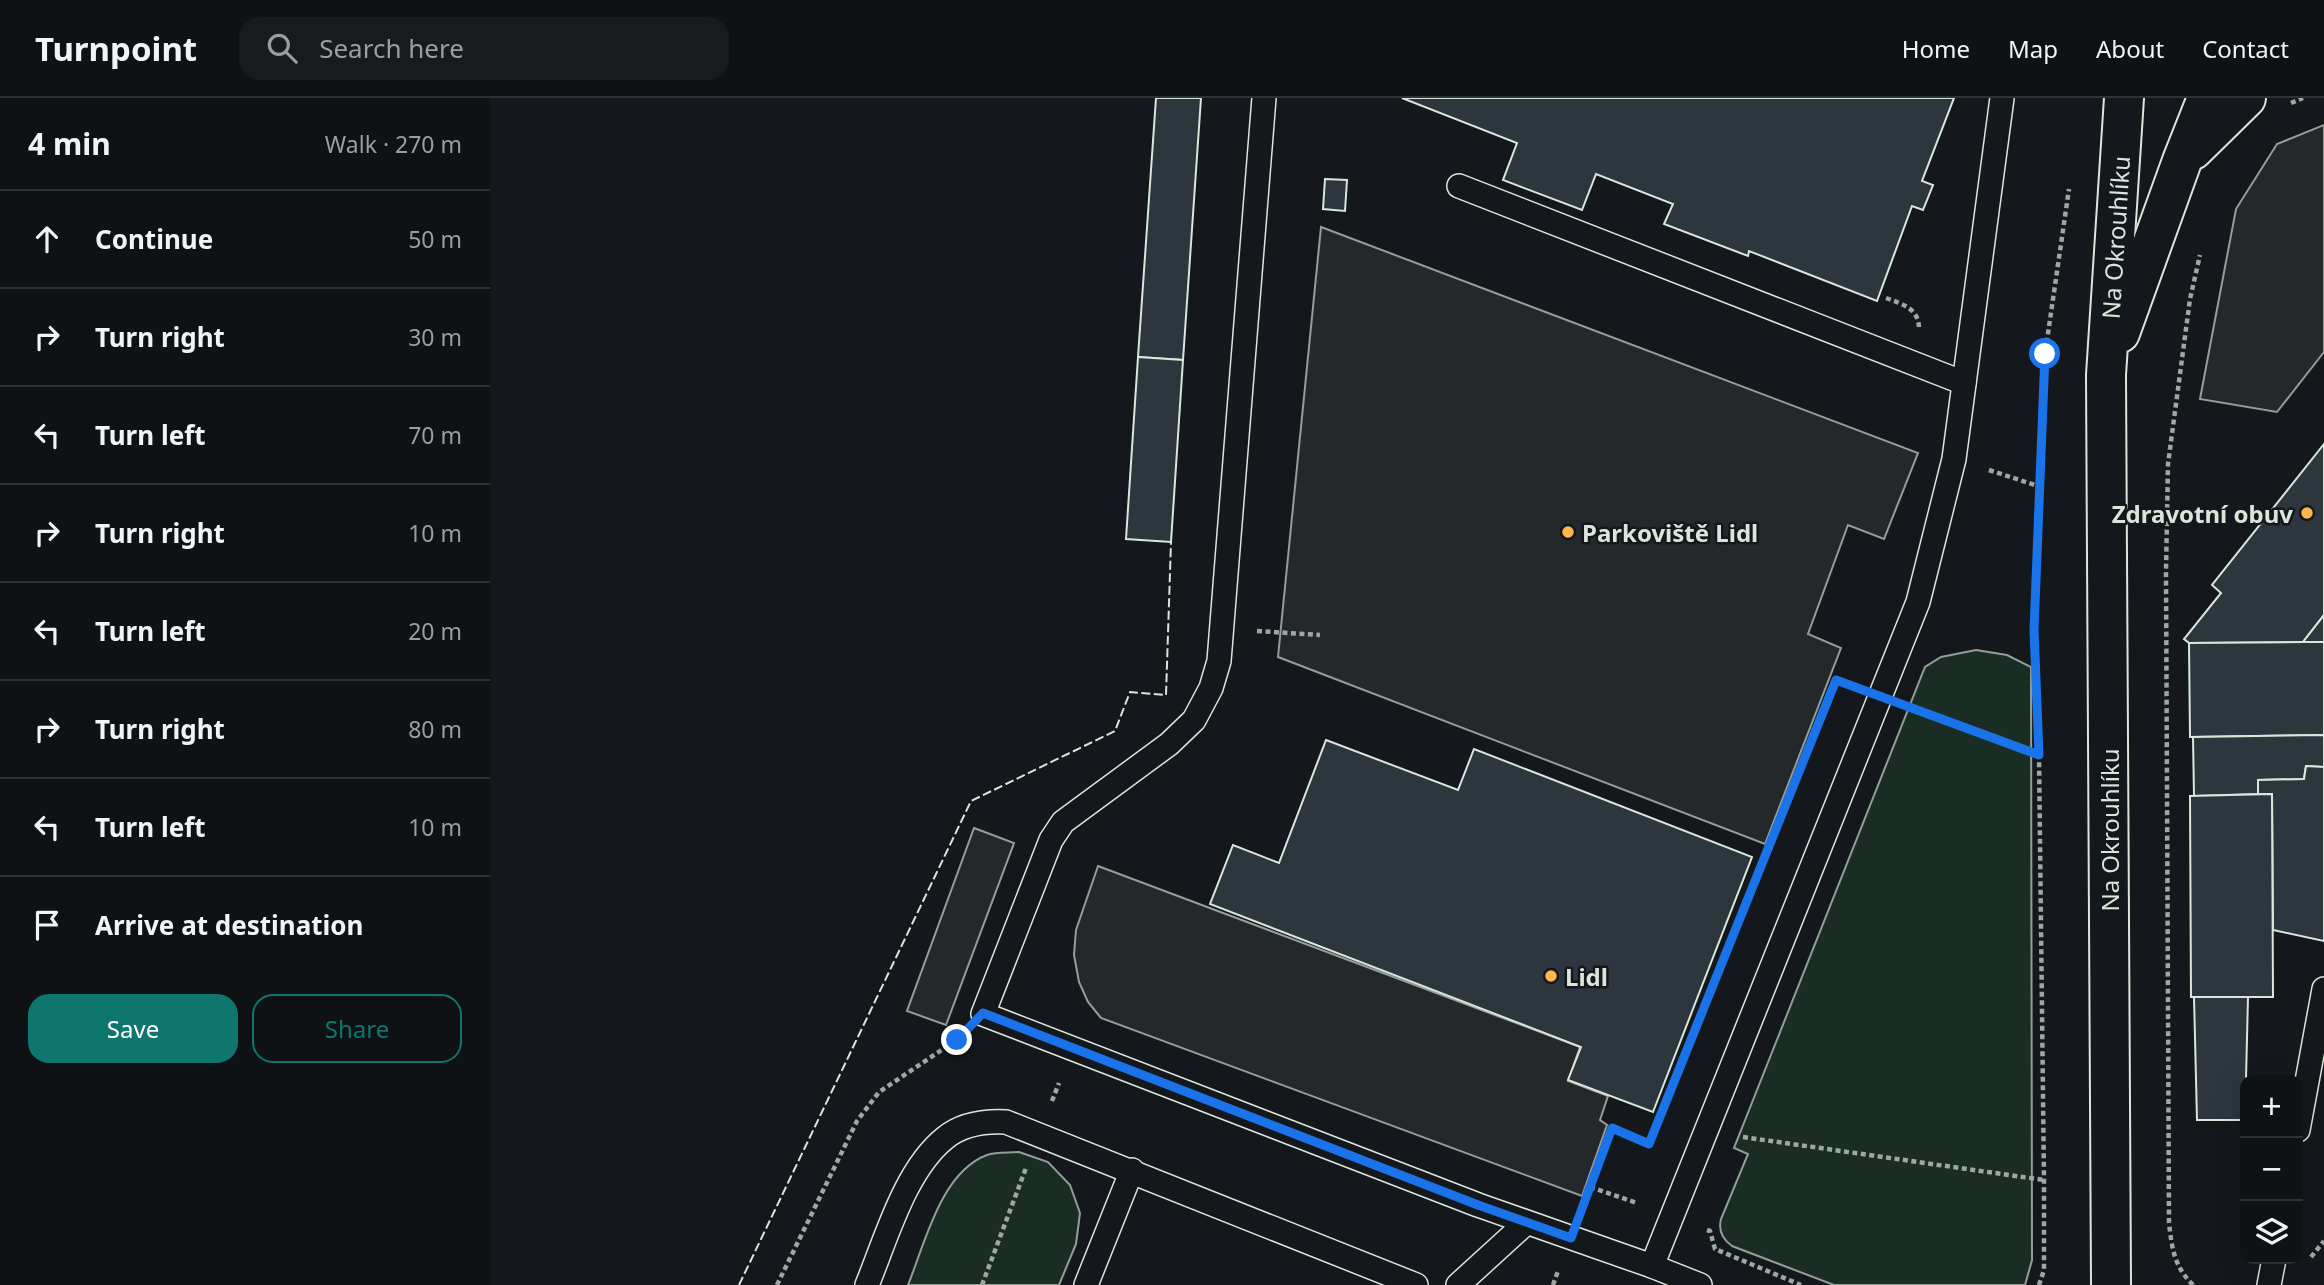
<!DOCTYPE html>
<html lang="en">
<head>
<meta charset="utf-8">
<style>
	body { margin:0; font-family:"Noto Sans",sans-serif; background:#181b1e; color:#f1f3f6 }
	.controls { position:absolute; right:21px; bottom:21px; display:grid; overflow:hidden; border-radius:14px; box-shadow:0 7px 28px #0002 }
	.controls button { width:63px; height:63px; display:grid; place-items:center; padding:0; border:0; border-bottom:2px solid #2f3234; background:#0f1215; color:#f1f3f6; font:35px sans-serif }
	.stop { position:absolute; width:21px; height:21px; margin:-16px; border:5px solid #1a73e8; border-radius:50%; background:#fff }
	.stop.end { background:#1a73e8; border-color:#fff; box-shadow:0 2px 7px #0008 }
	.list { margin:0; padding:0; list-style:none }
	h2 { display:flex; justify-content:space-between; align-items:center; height:91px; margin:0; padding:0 28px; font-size:30px }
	h2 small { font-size:23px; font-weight:400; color:#9b9ea0 }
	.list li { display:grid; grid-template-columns:46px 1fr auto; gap:21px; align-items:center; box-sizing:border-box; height:98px; padding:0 28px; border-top:2px solid #2f3234 }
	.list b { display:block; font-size:26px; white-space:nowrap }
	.list em { font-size:23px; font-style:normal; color:#9b9ea0 }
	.actions { display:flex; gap:14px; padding:21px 28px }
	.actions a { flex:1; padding:16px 0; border:2px solid #0f766e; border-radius:21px; text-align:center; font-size:24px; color:#0f766e }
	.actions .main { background:#0f766e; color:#fff }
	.icon { flex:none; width:38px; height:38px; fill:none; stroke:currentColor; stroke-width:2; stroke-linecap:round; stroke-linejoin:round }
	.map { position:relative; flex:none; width:1834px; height:1187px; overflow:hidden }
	header { display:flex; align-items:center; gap:42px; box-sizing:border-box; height:98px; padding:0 35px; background:#0f1215; border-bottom:2px solid #2f3234 }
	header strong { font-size:33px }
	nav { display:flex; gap:38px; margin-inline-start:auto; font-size:24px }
	.search { width:490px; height:63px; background:#181b1e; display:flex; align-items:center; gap:18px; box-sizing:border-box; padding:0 24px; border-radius:21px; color:#9b9ea0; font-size:26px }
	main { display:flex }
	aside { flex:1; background:#0f1215 }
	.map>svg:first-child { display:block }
	.green { fill:#1a2d24; stroke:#939e99; stroke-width:2 }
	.parking { fill:#24282b; stroke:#939e99; stroke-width:2 }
	.building { fill:#2c363c; stroke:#d8e6dc; stroke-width:2 }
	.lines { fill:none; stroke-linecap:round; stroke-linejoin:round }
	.lane-casing { stroke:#d8e6dc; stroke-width:26 }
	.street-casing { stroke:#d8e6dc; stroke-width:42 }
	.path { stroke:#9da8a2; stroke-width:4.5; stroke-dasharray:5 3.5; stroke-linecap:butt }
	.lane { stroke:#14181c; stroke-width:23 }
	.street { stroke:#14181c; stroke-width:38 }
	.fence { stroke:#d8e6dc; stroke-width:2; stroke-dasharray:9 3.5; stroke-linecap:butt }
	.route { stroke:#1a73e8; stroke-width:9 }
	.poi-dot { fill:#ffb74d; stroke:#14181c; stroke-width:2.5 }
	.labels { text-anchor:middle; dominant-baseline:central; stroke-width:5; stroke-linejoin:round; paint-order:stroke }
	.street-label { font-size:24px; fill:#d8e6dc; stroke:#14181c }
	.poi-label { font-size:24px; font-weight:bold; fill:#d8e6dc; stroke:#14181c; text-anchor:start }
</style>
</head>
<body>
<header>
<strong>Turnpoint</strong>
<div class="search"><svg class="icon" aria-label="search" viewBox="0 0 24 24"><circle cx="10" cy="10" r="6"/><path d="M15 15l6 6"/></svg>Search here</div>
<nav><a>Home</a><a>Map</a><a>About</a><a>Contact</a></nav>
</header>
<main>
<aside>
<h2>4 min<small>Walk · 270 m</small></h2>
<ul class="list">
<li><svg class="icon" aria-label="ahead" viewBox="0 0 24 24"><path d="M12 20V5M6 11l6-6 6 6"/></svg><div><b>Continue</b></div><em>50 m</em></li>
<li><svg class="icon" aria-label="right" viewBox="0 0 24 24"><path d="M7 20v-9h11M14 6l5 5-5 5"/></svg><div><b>Turn right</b></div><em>30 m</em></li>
<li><svg class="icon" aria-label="left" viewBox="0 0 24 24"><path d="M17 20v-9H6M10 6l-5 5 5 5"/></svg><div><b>Turn left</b></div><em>70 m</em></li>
<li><svg class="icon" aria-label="right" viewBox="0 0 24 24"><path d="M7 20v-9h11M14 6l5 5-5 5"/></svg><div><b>Turn right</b></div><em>10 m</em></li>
<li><svg class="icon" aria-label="left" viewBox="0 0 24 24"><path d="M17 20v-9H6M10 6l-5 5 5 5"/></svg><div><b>Turn left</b></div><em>20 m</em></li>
<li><svg class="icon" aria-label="right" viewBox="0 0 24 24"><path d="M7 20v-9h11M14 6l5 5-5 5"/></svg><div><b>Turn right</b></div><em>80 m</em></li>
<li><svg class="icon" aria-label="left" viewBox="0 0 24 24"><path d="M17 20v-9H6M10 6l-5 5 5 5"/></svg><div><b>Turn left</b></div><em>10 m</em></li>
<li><svg class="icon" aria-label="arrive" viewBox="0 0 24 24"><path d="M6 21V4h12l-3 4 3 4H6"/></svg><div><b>Arrive at destination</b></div></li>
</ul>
<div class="actions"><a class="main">Save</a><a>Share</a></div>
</aside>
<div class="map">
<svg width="1834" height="1187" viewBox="0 0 1834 1187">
	<rect width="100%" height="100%" fill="#14181c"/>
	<!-- green -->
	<g class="green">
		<path d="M 1486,552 L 1517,557 L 1541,569 L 1542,1162 L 1535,1187 L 1344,1187 L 1242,1148 C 1232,1141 1228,1133 1231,1121 L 1258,1056 L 1244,1050 L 1435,569 L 1451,559 Z"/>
		<path d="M 529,1054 L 558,1064 L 580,1087 L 590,1115 L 586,1146 L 569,1187 L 418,1187 C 435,1145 451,1074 497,1057 C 506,1054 519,1055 529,1054 Z"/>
	</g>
	<!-- parking -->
	<g class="parking">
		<path d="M 1834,27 L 1834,254 L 1787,314 L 1710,301 L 1746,111 L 1787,46 Z"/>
		<path d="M 831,129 L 1428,355 L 1394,441 L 1358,427 L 1318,536 L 1351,550 L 1275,746 L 788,559 Z"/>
		<path d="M 484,730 L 524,745 L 456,927 L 417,913 Z"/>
		<path d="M 608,768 L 1090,949 L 1078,983 L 1118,998 L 1110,1022 L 1117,1027 L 1092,1098 L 611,920 L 598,904 L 589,884 L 584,857 L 586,832 Z"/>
	</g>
	<!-- building -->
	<g class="building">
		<path d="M 666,0 L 711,0 L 693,262 L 648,259 Z"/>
		<path d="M 912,0 L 1464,0 L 1432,83 L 1443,87 L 1433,112 L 1422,108 L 1387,203 L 1259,153 L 1258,158 L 1174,126 L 1183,106 L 1106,76 L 1092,112 L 1013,82 L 1027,45 Z"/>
		<path d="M 835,81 L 857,82 L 855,113 L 833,111 Z"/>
		<path d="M 648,259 L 693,262 L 681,444 L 636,441 Z"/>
		<path d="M 1834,346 L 1834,517 L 1813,544 L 1699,545 L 1694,541 L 1731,495 L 1722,487 Z"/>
		<path d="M 1834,517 L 1834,544 L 1813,544 Z"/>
		<path d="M 1813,544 L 1834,544 L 1834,637 L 1700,639 L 1699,545 Z"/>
		<path d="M 1834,637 L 1834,669 L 1816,668 L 1814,681 L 1768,682 L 1768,696 L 1704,698 L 1703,639 Z"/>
		<path d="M 836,642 L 968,692 L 984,651 L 1262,759 L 1163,1014 L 1078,982 L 1091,949 L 720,806 L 743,747 L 789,765 Z"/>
		<path d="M 1816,668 L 1834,669 L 1834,843 L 1783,832 L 1782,696 L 1768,696 L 1768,682 L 1814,681 Z"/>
		<path d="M 1782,696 L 1783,899 L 1701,899 L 1700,698 Z"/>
		<path d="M 1704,899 L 1758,899 L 1755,1022 L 1707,1022 Z"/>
	</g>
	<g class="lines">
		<defs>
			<g id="lane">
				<path d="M 774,0 L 729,563 L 721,590 L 704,622 L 679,646 L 573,724 L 561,742 L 493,916 L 988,1107 L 1162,1168 L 1210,1187"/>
				<path d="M 969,88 L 1474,285"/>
				<path d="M 1808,1032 L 1834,891"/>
				<path d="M 1162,1168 L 1428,504 L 1464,361 L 1512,0"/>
				<path d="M 377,1187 C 396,1141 415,1072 455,1040 C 472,1026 495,1023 516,1024 L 926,1187"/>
				<path d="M 596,1187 L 642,1072"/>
				<path d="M 968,1187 L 1036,1125"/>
				<path d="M 1779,1187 L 1784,1161"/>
			</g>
			<g id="street">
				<path d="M 1703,52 L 1756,0"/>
				<path d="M 1630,235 L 1692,63 L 1717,0"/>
				<path id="s1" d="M 1621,1187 L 1616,277 L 1634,0"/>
			</g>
		</defs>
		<!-- lane casing -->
		<use href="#lane" class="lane-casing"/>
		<!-- street casing -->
		<use href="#street" class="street-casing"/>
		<!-- path -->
		<g class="path">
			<path d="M 1801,5 L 1813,0"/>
			<path d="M 1396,200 C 1412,206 1428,210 1429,229"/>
			<path d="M 1499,372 L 1548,388"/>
			<path d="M 767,533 L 830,537"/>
			<path d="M 1425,611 L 1549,657"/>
			<path d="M 562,1003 L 569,985"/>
			<path d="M 1253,1039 L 1554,1082"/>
			<path d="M 1100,1089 L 1147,1105"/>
			<path d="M 1094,1105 L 1122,1030 L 1159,1046 L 1346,581 L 1355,585"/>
			<path d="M 1217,1132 L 1220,1133 L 1225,1151 L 1311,1187"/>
			<path d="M 1821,1159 L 1834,1143"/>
			<path d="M 287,1187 L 367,1023 L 389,994 L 468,941"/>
			<path d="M 492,1187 L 536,1070"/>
			<path d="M 1063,1187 L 1068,1173"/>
			<path d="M 1549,1187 L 1554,1172 L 1554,1082 L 1549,657 L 1544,532 L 1555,256 L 1579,91"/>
			<path d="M 1703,1187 C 1684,1168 1682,1151 1679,1125 L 1676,473 L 1678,366 L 1700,201 L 1710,157"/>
		</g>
		<!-- lane -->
		<use href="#lane" class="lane"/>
		<!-- street -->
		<use href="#street" class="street"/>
		<!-- fence -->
		<path class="fence" d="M 249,1187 L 481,703 L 625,633 L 640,594 L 676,597 L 681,444"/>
	</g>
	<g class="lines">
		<!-- route -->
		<path class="route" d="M 467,942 L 493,915 L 988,1107 L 1081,1140 L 1122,1030 L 1159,1046 L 1346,582 L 1549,657 L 1544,532 L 1555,256"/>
	</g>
	<!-- markers -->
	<g class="poi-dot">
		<circle cx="1817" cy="415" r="7"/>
		<circle cx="1078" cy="434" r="7"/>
		<circle cx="1061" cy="878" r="7"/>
	</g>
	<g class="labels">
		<!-- street labels -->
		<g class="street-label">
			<text stroke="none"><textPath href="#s1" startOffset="1048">Na Okrouhlíku</textPath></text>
			<text transform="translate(1619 732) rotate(-90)">Na Okrouhlíku</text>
		</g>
		<!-- poi labels -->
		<g class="poi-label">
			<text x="1803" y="415" text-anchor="end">Zdravotní obuv</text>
			<text x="1092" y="434">Parkoviště Lidl</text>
			<text x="1075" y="878">Lidl</text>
		</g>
	</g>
</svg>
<div class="controls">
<button>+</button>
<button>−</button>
<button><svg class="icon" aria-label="layers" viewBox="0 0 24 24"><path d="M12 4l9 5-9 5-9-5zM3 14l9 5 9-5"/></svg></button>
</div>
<div class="stop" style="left:1555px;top:256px"></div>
<div class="stop end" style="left:467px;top:942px"></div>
</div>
</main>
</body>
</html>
